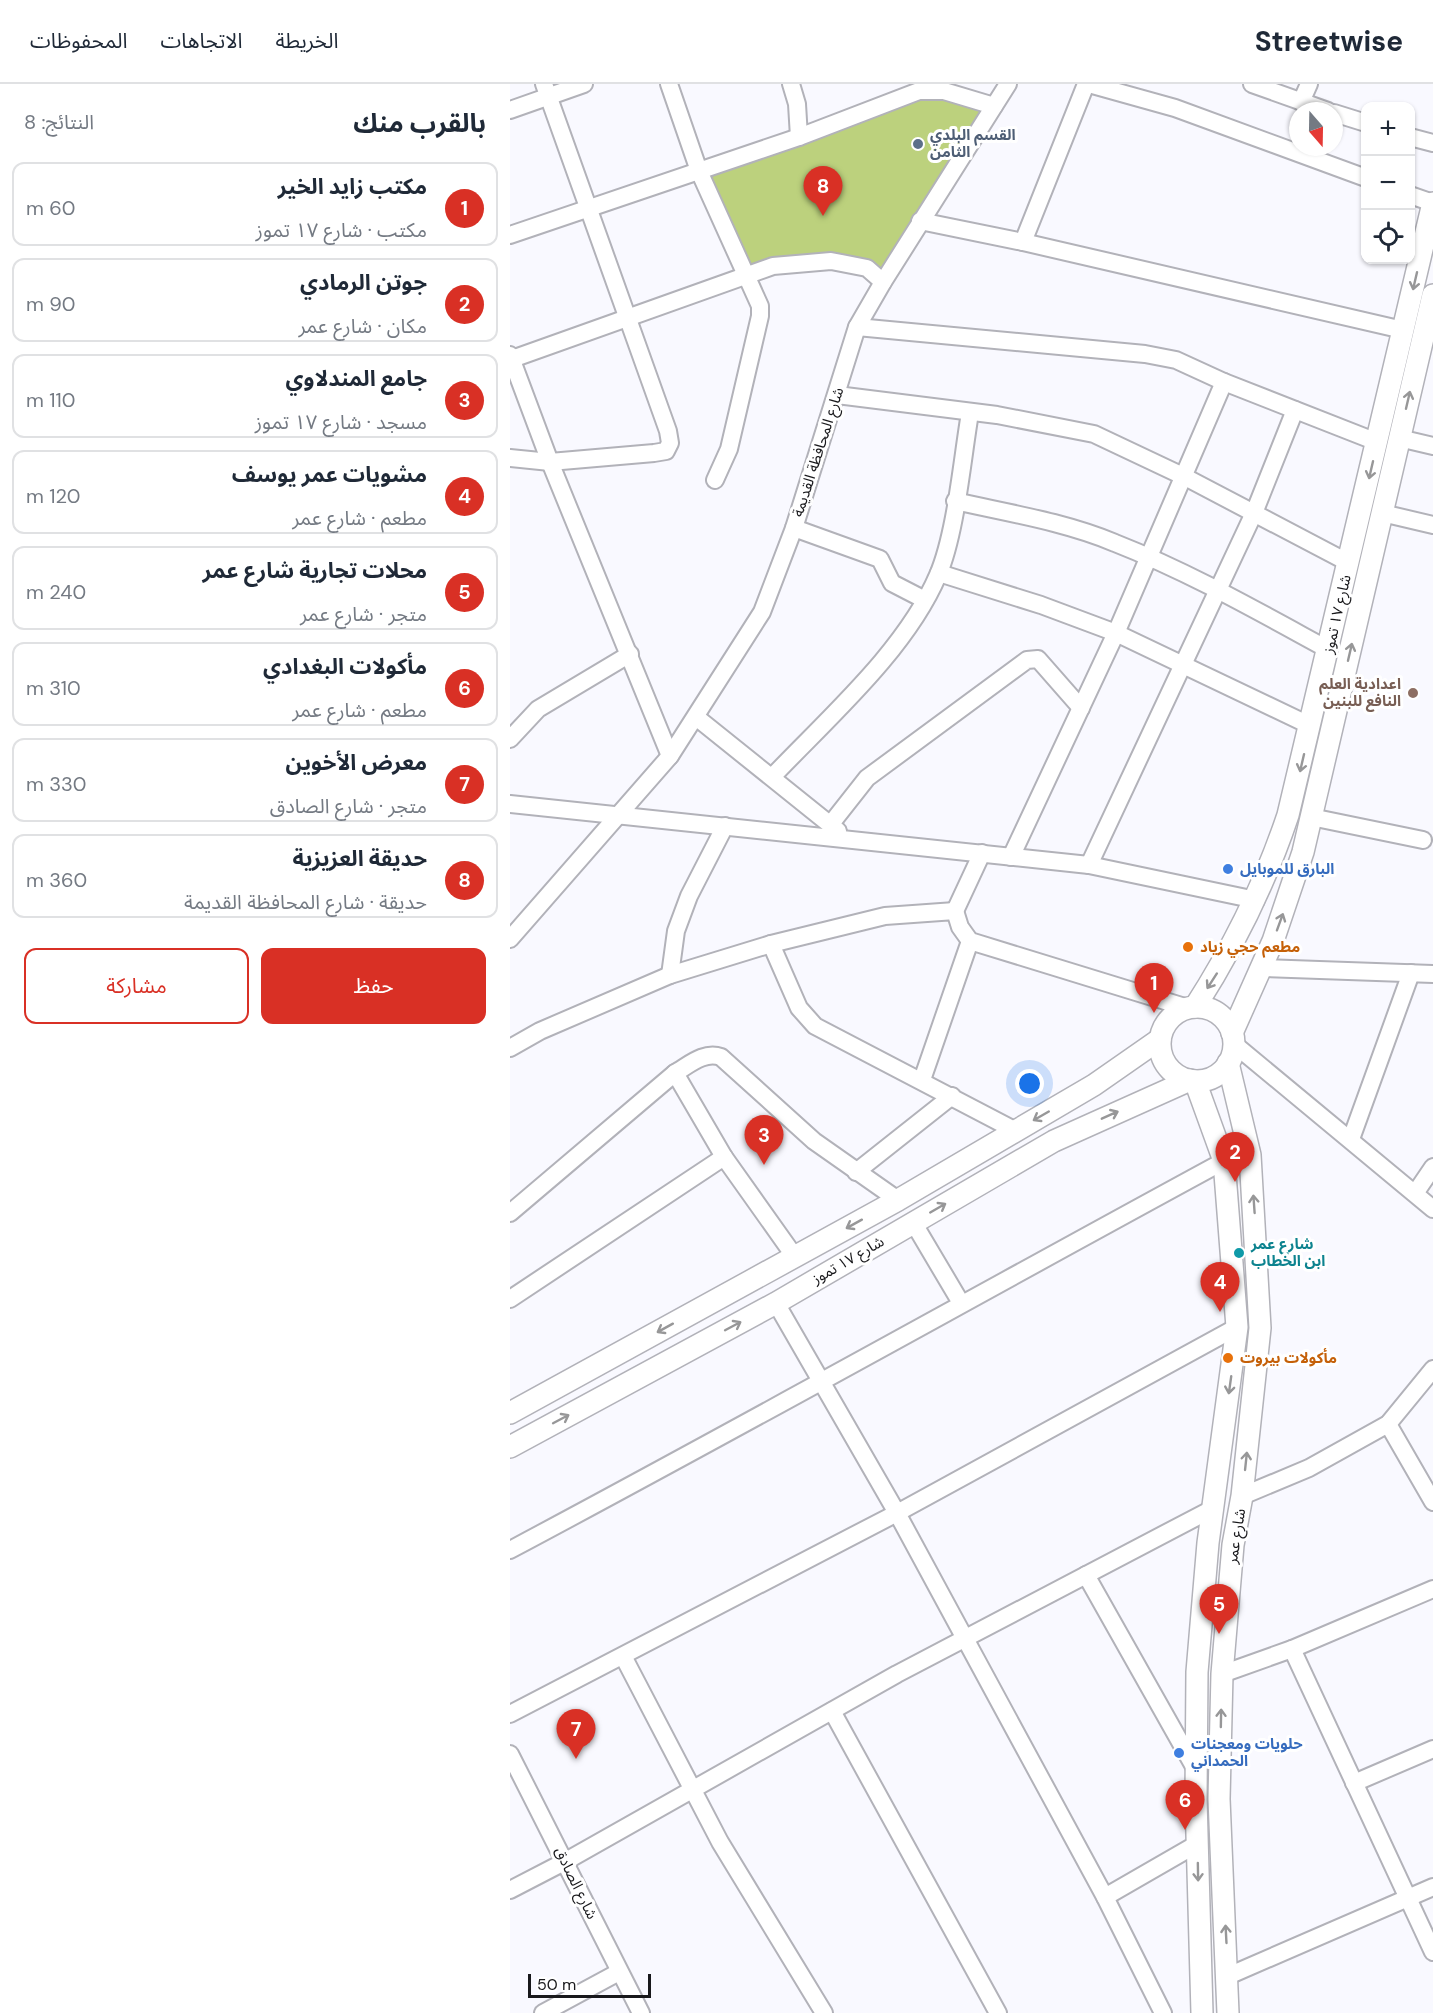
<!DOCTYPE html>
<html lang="ar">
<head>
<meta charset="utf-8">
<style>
	body { margin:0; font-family:"DM Sans","Noto Sans Arabic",sans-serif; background:#f6f6f7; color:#1f2937; direction:rtl }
	.controls { position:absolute; right:18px; top:18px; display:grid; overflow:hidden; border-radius:12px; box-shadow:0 2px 4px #0004 }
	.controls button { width:54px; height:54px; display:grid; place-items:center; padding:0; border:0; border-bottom:2px solid #e0e1e3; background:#fff; color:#1f2937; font:30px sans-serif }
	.compass { position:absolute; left:779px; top:18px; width:54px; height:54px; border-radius:50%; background:#fff; box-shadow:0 2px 4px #0004; rotate:160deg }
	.scale { position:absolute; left:18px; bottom:15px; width:123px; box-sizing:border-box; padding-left:6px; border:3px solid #18181b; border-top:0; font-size:16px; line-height:21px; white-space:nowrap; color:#18181b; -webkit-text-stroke:4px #fff; paint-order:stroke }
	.you { position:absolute; left:520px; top:1000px; width:21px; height:21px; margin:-15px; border:4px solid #fff; border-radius:50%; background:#1a73e8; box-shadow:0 0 0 9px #1a73e833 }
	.badge { display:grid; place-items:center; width:39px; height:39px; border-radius:50%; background:#d93025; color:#fff; font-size:20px; font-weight:700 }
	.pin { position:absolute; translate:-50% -50px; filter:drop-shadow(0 2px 3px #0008) }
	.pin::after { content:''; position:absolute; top:32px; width:21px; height:18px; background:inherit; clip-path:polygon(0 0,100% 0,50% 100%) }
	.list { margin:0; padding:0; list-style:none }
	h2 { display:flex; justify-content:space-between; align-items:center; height:78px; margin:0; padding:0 24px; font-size:26px }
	h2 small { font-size:20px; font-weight:400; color:#747a83 }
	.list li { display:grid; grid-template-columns:39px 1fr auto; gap:18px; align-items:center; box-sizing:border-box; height:84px; margin:0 12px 12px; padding:0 12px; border:2px solid #e0e1e3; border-radius:12px }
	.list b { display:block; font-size:22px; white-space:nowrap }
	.list p { margin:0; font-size:20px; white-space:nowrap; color:#747a83 }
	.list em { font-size:20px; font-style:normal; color:#747a83 }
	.actions { display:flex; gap:12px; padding:18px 24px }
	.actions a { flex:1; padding:14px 0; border:2px solid #d93025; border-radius:12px; text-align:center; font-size:21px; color:#d93025 }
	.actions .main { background:#d93025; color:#fff }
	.icon { flex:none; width:33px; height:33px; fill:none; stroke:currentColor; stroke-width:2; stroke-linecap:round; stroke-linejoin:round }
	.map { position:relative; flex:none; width:923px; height:1929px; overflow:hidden; direction:ltr }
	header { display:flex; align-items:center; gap:36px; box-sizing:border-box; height:84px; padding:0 30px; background:#fff; border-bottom:2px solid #e0e1e3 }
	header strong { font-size:28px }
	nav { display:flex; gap:33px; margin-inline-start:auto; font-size:21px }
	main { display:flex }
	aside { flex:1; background:#fff }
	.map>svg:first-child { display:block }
	.green { fill:#bcd17d }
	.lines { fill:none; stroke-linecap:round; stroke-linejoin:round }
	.minor-casing { stroke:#b2b2b9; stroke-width:20 }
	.major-casing { stroke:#b2b2b9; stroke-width:24 }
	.minor { stroke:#fff; stroke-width:16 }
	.major { stroke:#fff; stroke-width:21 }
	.oneway { stroke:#979798 }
	.service-dot { fill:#5c6f8a; stroke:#fff; stroke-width:2 }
	.education-dot { fill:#8d6e63; stroke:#fff; stroke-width:2 }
	.shop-dot { fill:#3f7fe0; stroke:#fff; stroke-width:2 }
	.food-dot { fill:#e8710a; stroke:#fff; stroke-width:2 }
	.culture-dot { fill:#0f9aa8; stroke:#fff; stroke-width:2 }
	.labels { text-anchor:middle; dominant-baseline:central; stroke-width:6; stroke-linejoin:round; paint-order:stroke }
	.service-label { font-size:15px; font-weight:bold; fill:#4e5e75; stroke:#fff; text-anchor:start }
	.street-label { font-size:15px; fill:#18181b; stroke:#fff }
	.education-label { font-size:15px; font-weight:bold; fill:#785e54; stroke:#fff; text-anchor:end }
	.shop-label { font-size:15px; font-weight:bold; fill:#366cbe; stroke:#fff; text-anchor:start }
	.food-label { font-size:15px; font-weight:bold; fill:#c56008; stroke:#fff; text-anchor:start }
	.culture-label { font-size:15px; font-weight:bold; fill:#0d838f; stroke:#fff; text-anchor:start }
</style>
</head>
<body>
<header>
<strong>Streetwise</strong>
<nav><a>الخريطة</a><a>الاتجاهات</a><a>المحفوظات</a></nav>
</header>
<main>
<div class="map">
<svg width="923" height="1929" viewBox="0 0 923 1929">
	<rect width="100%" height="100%" fill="#f9f9ff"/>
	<!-- green -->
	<path class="green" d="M 422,6 L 484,22 L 375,194 L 321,177 L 239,189 L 189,87 Z"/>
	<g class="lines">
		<defs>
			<g id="minor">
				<path d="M 159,0 L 189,87 L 250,222 L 250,232 L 219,365 L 205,396"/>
				<path d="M 281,0 L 287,20 L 289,53"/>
				<path d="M 579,0 L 665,24 L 856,94"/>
				<path d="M 742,0 L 818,27"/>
				<path d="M 791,18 L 799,0"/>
				<path d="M 0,26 L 74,0"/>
				<path d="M 824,29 L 856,39"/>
				<path d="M 900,53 L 923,59"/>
				<path d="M 900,111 L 923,119"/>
				<path d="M 410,137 L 513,158 L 893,246"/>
				<path d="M 0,151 L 289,53 L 409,7 L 434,7 L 484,22"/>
				<path d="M 513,158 L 576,0"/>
				<path d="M 347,243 L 635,270 L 666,276 L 714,298 L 867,358"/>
				<path d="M 0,271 L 40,378 L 160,672"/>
				<path d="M 2,275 L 263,182 L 321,177 L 357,184 L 373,198"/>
				<path d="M 327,311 L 487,331 L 584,350 L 675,393 L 839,479"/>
				<path d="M 889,354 L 923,362"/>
				<path d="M 0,374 L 40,378 L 144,369 L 156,367 L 160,359 L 158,347 L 34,0"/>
				<path d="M 445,417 C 498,429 555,438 605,459 C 679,488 749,528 819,566"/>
				<path d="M 872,429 L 923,441"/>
				<path d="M 284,444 L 370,475 L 382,499 L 415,516"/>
				<path d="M 429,489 L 531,521 L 606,549 L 801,642"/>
				<path d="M 186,633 L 328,747"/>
				<path d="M 0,655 L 28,625 L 120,570"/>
				<path d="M 263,692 C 319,633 396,566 428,491 C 446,449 452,376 460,329"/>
				<path d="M 0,720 L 579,781 L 746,816"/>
				<path d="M 801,733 L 913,756"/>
				<path d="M 320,741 L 357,694 L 517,576 L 528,575 L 571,624"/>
				<path d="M 501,773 L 606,549 L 714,298"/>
				<path d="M 579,781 L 744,429 L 785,326"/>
				<path d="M 445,827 L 472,769"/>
				<path d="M 0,855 L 160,672 L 252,528 L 284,444 L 347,243 L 373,198 L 498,0"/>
				<path d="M 261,860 L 289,924 L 305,942 L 506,1047"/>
				<path d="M 753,884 L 923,890"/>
				<path d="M 160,891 L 166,847 L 179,812 L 215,742"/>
				<path d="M 724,960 L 923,1125"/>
				<path d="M 0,964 L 30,947 L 160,891 L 261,860 L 375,832 L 445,827 L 450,843 L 460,857 L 678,924"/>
				<path d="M 165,989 L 214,1073 L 285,1173"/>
				<path d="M 412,996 L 460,857"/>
				<path d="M 841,1055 L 901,889"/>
				<path d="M 346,1088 L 442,1012"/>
				<path d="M 906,1108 L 923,1083"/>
				<path d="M 0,1129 L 165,989 C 179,981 194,967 211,973 L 304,1057 L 388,1116"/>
				<path d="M 403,1138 L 451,1219"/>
				<path d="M 0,1215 L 214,1073"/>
				<path d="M 266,1219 L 387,1429 L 595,1813 L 653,1929"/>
				<path d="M 878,1340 L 923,1418"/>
				<path d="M 732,1412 L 799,1384 L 878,1340 L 923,1285"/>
				<path d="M 0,1466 C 239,1339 476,1206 714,1077"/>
				<path d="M 576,1491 L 686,1686"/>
				<path d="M 782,1565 L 923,1868"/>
				<path d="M 113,1572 L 210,1758 L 314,1929"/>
				<path d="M 712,1590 L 782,1565 L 923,1505"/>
				<path d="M 322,1627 L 488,1929"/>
				<path d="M 0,1630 L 387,1429 L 727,1243"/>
				<path d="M 0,1670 L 131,1929"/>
				<path d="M 844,1699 L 923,1665"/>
				<path d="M 0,1806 L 56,1777 L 387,1590 L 702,1425"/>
				<path d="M 595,1813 L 687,1760"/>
				<path d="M 718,1892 L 923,1803"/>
				<path d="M 33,1929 L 109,1888"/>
			</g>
			<g id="major">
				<path d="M 685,923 C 724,862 755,800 778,731 L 923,119"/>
				<circle cx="687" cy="960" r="37"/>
				<path d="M 722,949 L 763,857 L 793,768 L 923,211"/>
				<path d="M 685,997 L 714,1077 L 727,1243 L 698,1459 L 687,1588 L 686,1715 L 692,1929"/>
				<path d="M 0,1329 L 388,1116 L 584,1001 L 650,955"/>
				<path d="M 0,1363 L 266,1219 L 544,1057 L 680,996"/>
				<path d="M 718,1929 L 709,1715 L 712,1590 L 723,1461 L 732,1412 L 750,1244 L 740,1071 L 718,979"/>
			</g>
		</defs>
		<!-- minor casing -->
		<use href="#minor" class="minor-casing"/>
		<!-- major casing -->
		<use href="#major" class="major-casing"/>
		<!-- minor -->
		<use href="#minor" class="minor"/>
		<!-- major -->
		<use href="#major" class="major"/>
	</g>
	<!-- one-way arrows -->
	<defs><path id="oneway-shaft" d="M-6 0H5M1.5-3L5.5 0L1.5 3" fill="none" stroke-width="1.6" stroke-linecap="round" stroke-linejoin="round" transform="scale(1.5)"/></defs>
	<g class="oneway">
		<use href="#oneway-shaft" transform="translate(905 197) rotate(103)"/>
		<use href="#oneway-shaft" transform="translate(898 316) rotate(-77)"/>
		<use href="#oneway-shaft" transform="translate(861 386) rotate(103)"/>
		<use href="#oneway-shaft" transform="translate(840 568) rotate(-77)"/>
		<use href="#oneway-shaft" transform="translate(792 679) rotate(103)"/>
		<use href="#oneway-shaft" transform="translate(770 838) rotate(-70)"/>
		<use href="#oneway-shaft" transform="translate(702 897) rotate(123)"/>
		<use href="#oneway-shaft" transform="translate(600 1031) rotate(-24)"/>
		<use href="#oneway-shaft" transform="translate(531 1032) rotate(150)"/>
		<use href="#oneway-shaft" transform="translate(744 1120) rotate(-94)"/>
		<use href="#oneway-shaft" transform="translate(428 1124) rotate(-30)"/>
		<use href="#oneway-shaft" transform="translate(344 1140) rotate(151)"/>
		<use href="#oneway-shaft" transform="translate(223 1242) rotate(-28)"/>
		<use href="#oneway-shaft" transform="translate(155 1244) rotate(151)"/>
		<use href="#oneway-shaft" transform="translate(720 1301) rotate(98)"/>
		<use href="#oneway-shaft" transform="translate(51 1335) rotate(-28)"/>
		<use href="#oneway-shaft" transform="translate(736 1377) rotate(-84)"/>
		<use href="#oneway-shaft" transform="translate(711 1634) rotate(-89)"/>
		<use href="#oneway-shaft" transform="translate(688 1788) rotate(89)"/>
		<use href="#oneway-shaft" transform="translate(716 1850) rotate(-93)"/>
	</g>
	<!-- markers -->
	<circle class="service-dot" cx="408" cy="60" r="6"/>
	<circle class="education-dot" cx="903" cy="609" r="6"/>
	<g class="shop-dot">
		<circle cx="718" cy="785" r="6"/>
		<circle cx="669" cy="1669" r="6"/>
	</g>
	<g class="food-dot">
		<circle cx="678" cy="863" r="6"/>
		<circle cx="718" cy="1274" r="6"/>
	</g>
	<circle class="culture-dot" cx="729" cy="1169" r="6"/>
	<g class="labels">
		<!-- service labels -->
		<g class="service-label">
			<text x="420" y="51">القسم البلدي<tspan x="420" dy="17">الثامن</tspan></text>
		</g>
		<!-- street labels -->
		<g class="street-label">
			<text transform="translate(308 368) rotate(-72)">شارع المحافظة القديمة</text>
			<text transform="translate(827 530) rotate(-77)">شارع ١٧ تموز</text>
			<text transform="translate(338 1176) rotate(-30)">شارع ١٧ تموز</text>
			<text transform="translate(726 1452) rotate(-81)">شارع عمر</text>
			<text transform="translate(66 1799) rotate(64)">شارع الصادق</text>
		</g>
		<!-- education labels -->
		<g class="education-label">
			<text x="891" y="600">اعدادية العلم<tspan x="891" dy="17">النافع للبنين</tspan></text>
		</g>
		<!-- shop labels -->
		<g class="shop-label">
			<text x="730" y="785">البارق للموبايل</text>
			<text x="681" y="1660">حلويات ومعجنات<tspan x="681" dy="17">الحمداني</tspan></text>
		</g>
		<!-- food labels -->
		<g class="food-label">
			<text x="690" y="863">مطعم حجي زياد</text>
			<text x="730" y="1274">مأكولات بيروت</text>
		</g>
		<!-- culture labels -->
		<g class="culture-label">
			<text x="741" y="1160">شارع عمر<tspan x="741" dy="17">ابن الخطاب</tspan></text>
		</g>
	</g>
</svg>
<div class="controls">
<button>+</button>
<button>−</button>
<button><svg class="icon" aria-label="locate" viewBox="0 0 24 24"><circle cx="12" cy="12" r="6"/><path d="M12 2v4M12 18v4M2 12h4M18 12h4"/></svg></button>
</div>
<svg class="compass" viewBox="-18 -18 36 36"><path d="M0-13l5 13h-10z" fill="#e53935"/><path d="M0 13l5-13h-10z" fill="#747a83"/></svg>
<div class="scale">50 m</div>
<div class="you"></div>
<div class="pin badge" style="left:644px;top:929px">1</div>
<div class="pin badge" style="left:725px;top:1098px">2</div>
<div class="pin badge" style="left:254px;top:1081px">3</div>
<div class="pin badge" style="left:710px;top:1228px">4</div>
<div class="pin badge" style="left:709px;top:1550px">5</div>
<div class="pin badge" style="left:675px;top:1746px">6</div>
<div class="pin badge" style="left:66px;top:1675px">7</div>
<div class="pin badge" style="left:313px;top:132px">8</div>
</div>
<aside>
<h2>بالقرب منك<small>النتائج: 8</small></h2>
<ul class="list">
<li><span class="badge">1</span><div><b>مكتب زايد الخير</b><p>مكتب · شارع ١٧ تموز</p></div><em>60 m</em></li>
<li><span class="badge">2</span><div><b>جوتن الرمادي</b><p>مكان · شارع عمر</p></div><em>90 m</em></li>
<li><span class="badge">3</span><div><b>جامع المندلاوي</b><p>مسجد · شارع ١٧ تموز</p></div><em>110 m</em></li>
<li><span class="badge">4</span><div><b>مشويات عمر يوسف</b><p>مطعم · شارع عمر</p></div><em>120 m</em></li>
<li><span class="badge">5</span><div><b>محلات تجارية شارع عمر</b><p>متجر · شارع عمر</p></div><em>240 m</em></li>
<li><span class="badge">6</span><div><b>مأكولات البغدادي</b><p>مطعم · شارع عمر</p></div><em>310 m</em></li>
<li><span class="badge">7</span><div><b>معرض الأخوين</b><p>متجر · شارع الصادق</p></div><em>330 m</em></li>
<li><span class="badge">8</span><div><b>حديقة العزيزية</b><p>حديقة · شارع المحافظة القديمة</p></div><em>360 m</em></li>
</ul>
<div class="actions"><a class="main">حفظ</a><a>مشاركة</a></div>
</aside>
</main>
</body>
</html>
